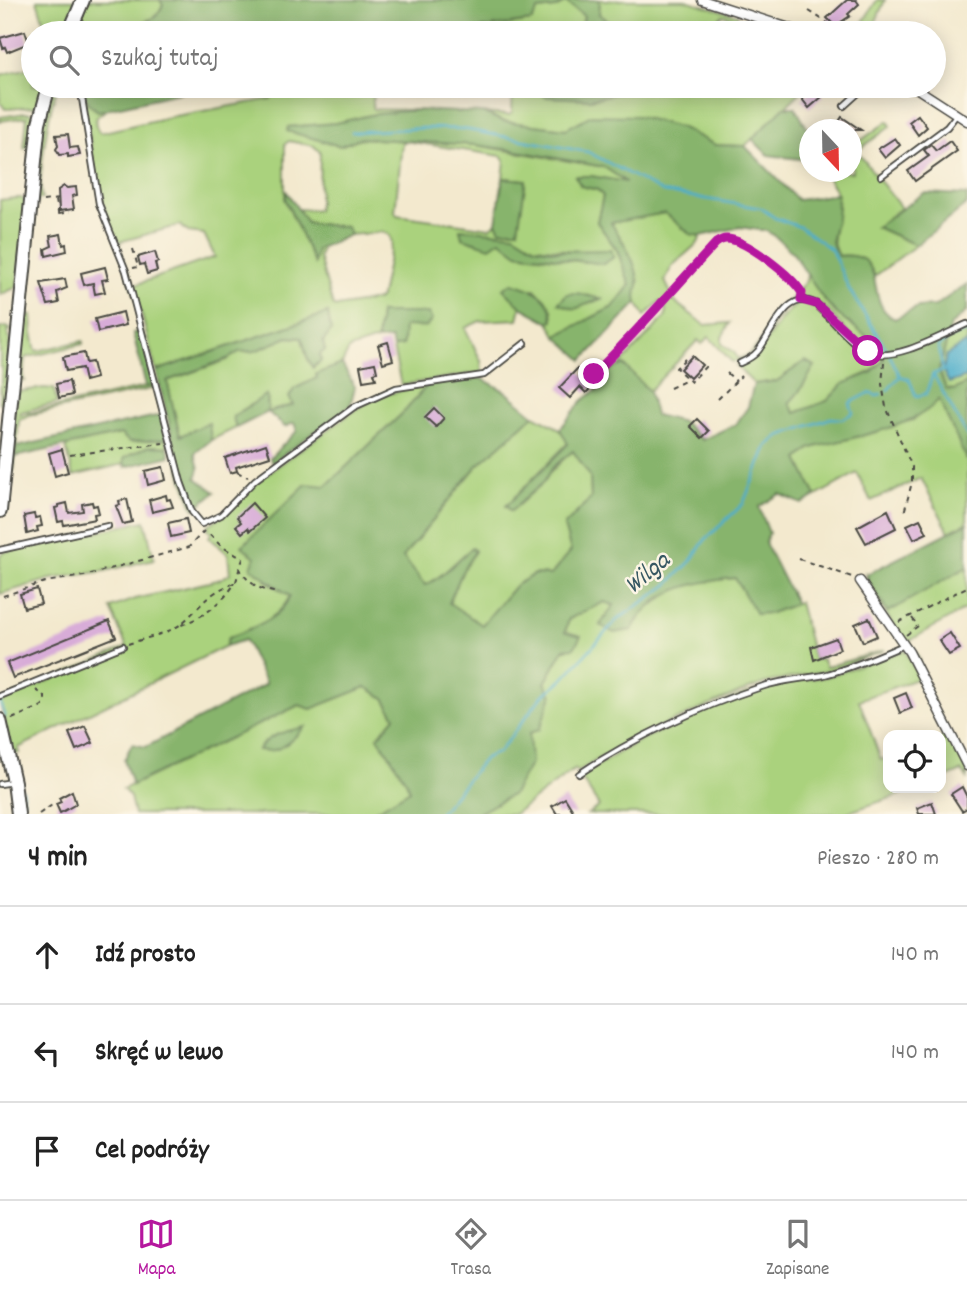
<!DOCTYPE html>
<html lang="pl">
<head>
<meta charset="utf-8">
<style>
	body { margin:0; font-family:Dekko,sans-serif; background:#f6f6f6; color:#222 }
	.controls { position:absolute; right:21px; bottom:21px; display:grid; overflow:hidden; border-radius:14px; box-shadow:0 4px 18px #0003 }
	.controls button { width:63px; height:63px; display:grid; place-items:center; padding:0; border:0; border-bottom:2px solid #e0e0e0; background:#fff; color:#222; font:35px sans-serif }
	.compass { position:absolute; left:799px; top:119px; width:63px; height:63px; border-radius:50%; background:#fff; box-shadow:0 4px 18px #0003; rotate:158deg }
	.stop { position:absolute; width:21px; height:21px; margin:-16px; border:5px solid #b5179e; border-radius:50%; background:#fff }
	.stop.end { background:#b5179e; border-color:#fff; box-shadow:0 2px 7px #0008 }
	.list { margin:0; padding:0; list-style:none }
	h2 { display:flex; justify-content:space-between; align-items:center; height:91px; margin:0; padding:0 28px; font-size:30px }
	h2 small { font-size:23px; font-weight:400; color:#767676 }
	.list li { display:grid; grid-template-columns:46px 1fr auto; gap:21px; align-items:center; box-sizing:border-box; height:98px; padding:0 28px; border-top:2px solid #e0e0e0 }
	.list b { display:block; font-size:26px; white-space:nowrap }
	.list em { font-size:23px; font-style:normal; color:#767676 }
	.icon { flex:none; width:38px; height:38px; fill:none; stroke:currentColor; stroke-width:2; stroke-linecap:round; stroke-linejoin:round }
	.map { position:relative; flex:none; width:967px; height:814px; overflow:hidden }
	.search { position:absolute; background:#fff; box-shadow:0 4px 18px #0003; left:21px; right:21px; top:21px; height:77px; display:flex; align-items:center; gap:18px; box-sizing:border-box; padding:0 24px; border-radius:38px; color:#767676; font-size:26px }
	.sheet { height:385px; background:#fff }
	nav { display:flex; justify-content:space-around; align-items:center; box-sizing:border-box; height:98px; border-top:2px solid #e0e0e0; background:#fff; font-size:19px; color:#767676 }
	nav a { display:grid; justify-items:center; gap:4px }
	nav .on { color:#b5179e }
	.map>svg:first-child { display:block }
	.green { fill:#aad27d; stroke:#6a7e54; stroke-width:2; fill-rule:evenodd }
	.forest { fill:#87b46c; stroke:#59704c; stroke-width:2 }
	.water { fill:#4cadcb; stroke:#3c6c7b; stroke-width:2 }
	.lines { fill:none; stroke-linecap:round; stroke-linejoin:round }
	.stream { stroke:#4cadcb; stroke-width:2.5 }
	.building { fill:#d8acd8 }
	.lane-casing { stroke:#494843; stroke-width:8 }
	.street-casing { stroke:#494843; stroke-width:11 }
	.secondary-casing { stroke:#494843; stroke-width:16 }
	.path { stroke:#494843; stroke-width:2; stroke-dasharray:5 5; stroke-linecap:butt }
	.lane { stroke:#fff; stroke-width:4.5 }
	.street { stroke:#fff; stroke-width:8 }
	.secondary { stroke:#fff; stroke-width:12 }
	.route { stroke:#b5179e; stroke-width:9 }
	.labels { text-anchor:middle; dominant-baseline:central; stroke-width:5; stroke-linejoin:round; paint-order:stroke }
	.water-label { font-size:26px; font-style:italic; fill:#375863; stroke:#fcf5e5 }
</style>
</head>
<body>
<div class="map">
<svg width="967" height="814" viewBox="0 0 967 814">
	<rect width="100%" height="100%" fill="#fcf5e5"/>
	<filter id="ink" filterUnits="userSpaceOnUse"><feTurbulence type="fractalNoise" baseFrequency=".0143" numOctaves="2"/><feDisplacementMap in="SourceGraphic" scale="14" xChannelSelector="R" yChannelSelector="G"/><feConvolveMatrix kernelMatrix="1 2 1 2 8 2 1 2 1" color-interpolation-filters="sRGB"/></filter>
	<filter id="wash" filterUnits="userSpaceOnUse"><feTurbulence type="fractalNoise" baseFrequency=".00686" numOctaves="4" result="noise"/><feDisplacementMap in="SourceGraphic" scale="28" xChannelSelector="R" yChannelSelector="G"/><feGaussianBlur stdDeviation="1.57" result="paint"/><feColorMatrix in="noise" values="0 0 0 0 0 0 0 0 0 0 0 0 0 0 0 0 0 1.4 0 .05"/><feComposite in="paint" operator="in"/></filter>
	<g filter="url(#wash)">
		<rect width="100%" height="100%" fill="#f3e9ce"/>
		<!-- green -->
		<g class="green">
			<path d="M 37,0 L 76,0 L 63,33 L 47,33 Z"/>
			<path d="M 87,0 L 160,0 L 163,5 L 159,14 L 151,19 L 114,33 L 74,33 Z"/>
			<path d="M 600,0 L 685,0 L 738,15 L 738,20 L 723,15 L 705,33 L 625,33 L 599,14 Z"/>
			<path d="M 877,0 L 885,0 L 871,33 L 856,33 Z"/>
			<path d="M 566,2 L 584,16 L 582,26 L 590,33 L 378,33 L 412,28 L 434,32 L 456,32 L 531,21 L 538,10 L 555,8 Z"/>
			<path d="M 749,18 L 796,33 L 740,33 Z"/>
			<path d="M 33,67 L 33,86 L 44,86 L 37,107 L 5,109 L 0,102 L 0,75 Z"/>
			<path d="M 53,86 L 58,86 C 49,108 37,178 42,199 L 38,199 L 38,204 L 36,204 L 43,122 Z"/>
			<path d="M 82,86 L 84,86 C 84,99 87,103 98,111 L 112,107 C 99,114 89,118 100,133 L 169,117 L 271,99 L 270,86 L 373,86 L 373,109 L 418,110 L 375,114 L 336,123 L 288,127 L 340,146 L 360,138 L 475,145 L 604,167 L 628,183 L 591,176 L 581,186 L 598,190 L 603,196 L 597,222 L 617,250 L 630,285 L 613,307 L 556,336 L 549,322 L 553,320 L 552,309 L 535,289 L 504,289 L 521,307 L 518,319 L 480,321 L 465,328 L 481,361 L 482,372 L 401,385 L 393,348 L 403,345 L 380,313 L 377,340 L 349,349 L 342,364 L 316,374 L 318,378 L 294,389 L 293,405 L 268,412 L 267,395 L 233,416 L 236,428 L 211,440 L 209,424 L 180,437 L 167,381 L 227,360 L 239,352 L 255,351 L 288,337 L 302,338 L 307,357 L 313,368 L 321,361 L 320,354 L 328,313 L 156,371 L 142,316 L 122,257 L 135,285 L 215,257 L 204,234 L 188,232 L 180,225 L 119,242 L 121,250 L 119,249 C 96,197 90,142 82,86 ZM 289,141 L 314,146 L 320,152 L 319,204 L 317,210 L 298,209 L 307,223 L 346,227 L 350,235 L 385,232 L 390,236 L 392,243 L 381,296 L 377,300 L 337,307 L 333,306 L 319,257 L 322,246 L 316,249 L 314,262 L 285,200 L 285,144 ZM 406,141 L 501,156 L 505,160 L 503,178 L 525,180 L 500,230 L 496,223 L 490,228 L 397,215 L 395,212 L 402,143 ZM 514,234 L 535,247 L 575,251 L 584,262 L 517,253 L 500,240 Z"/>
			<path d="M 513,86 L 541,86 L 541,91 L 711,86 L 723,91 L 727,86 L 807,86 L 745,146 L 715,145 L 682,128 L 591,116 L 566,129 L 502,121 L 484,113 L 509,115 L 512,113 Z"/>
			<path d="M 25,113 L 31,113 L 35,117 L 31,146 L 24,148 L 27,117 L 0,121 L 0,117 Z"/>
			<path d="M 888,121 L 891,126 L 857,151 L 901,208 L 876,227 L 916,245 L 875,276 C 867,259 856,254 838,256 C 825,233 842,220 837,196 C 836,188 828,179 824,172 L 852,172 L 852,147 Z"/>
			<path d="M 16,198 L 22,198 L 26,203 L 17,287 L 0,295 L 0,200 Z"/>
			<path d="M 665,213 L 690,234 L 701,236 L 698,243 L 672,266 L 665,281 L 675,302 L 705,325 L 730,323 L 722,337 L 722,344 L 734,352 L 738,359 L 748,355 L 756,347 L 788,302 L 806,281 L 807,275 L 836,313 L 874,342 L 879,352 C 847,347 834,302 803,297 C 769,307 769,357 732,362 L 709,337 L 702,344 L 698,340 L 649,391 L 624,365 L 618,367 L 666,316 L 666,310 L 660,301 L 645,316 L 637,303 L 634,294 L 639,282 L 626,246 L 610,222 Z"/>
			<path d="M 801,302 C 834,307 847,354 882,356 L 884,360 L 871,372 L 843,384 L 827,401 L 795,413 L 789,403 C 801,392 806,380 814,366 L 805,361 L 777,381 L 754,384 L 736,366 C 770,354 772,317 801,302 Z"/>
			<path d="M 32,315 L 33,338 L 36,351 L 83,341 L 83,344 L 25,358 L 23,380 L 26,381 L 18,381 L 25,316 Z"/>
			<path d="M 967,326 L 967,383 L 954,390 L 946,389 L 939,370 L 948,335 Z"/>
			<path d="M 7,327 L 11,330 L 8,331 L 8,338 L 10,338 L 6,403 L 0,403 L 2,367 L 0,367 L 0,328 Z"/>
			<path d="M 428,384 L 406,410 L 326,486 L 243,546 L 255,557 L 266,581 L 290,596 C 279,621 251,628 228,638 L 226,646 L 18,748 L 19,753 L 12,755 L 0,702 L 127,647 L 110,608 L 135,599 L 218,580 L 230,574 L 228,554 L 209,537 L 212,532 L 208,530 L 208,525 L 221,517 L 257,481 L 361,406 L 380,396 Z"/>
			<path d="M 154,385 L 155,388 L 30,415 L 19,420 L 14,470 L 9,469 L 16,392 L 44,388 L 54,389 L 57,403 L 20,412 L 20,415 Z"/>
			<path d="M 940,398 L 967,461 L 967,523 L 949,532 L 921,478 L 871,501 L 857,473 L 816,496 L 798,459 L 811,448 L 913,420 Z"/>
			<path d="M 534,415 L 560,429 L 568,443 L 506,506 L 511,511 C 535,493 550,469 573,451 L 590,476 L 591,498 L 564,526 L 571,551 L 551,575 L 535,574 L 516,585 L 482,626 L 449,603 L 463,570 L 475,551 L 472,548 C 457,559 441,579 424,586 L 402,558 L 476,467 Z"/>
			<path d="M 121,434 L 129,442 L 167,439 L 168,447 L 148,446 L 124,458 L 124,464 L 73,476 L 66,446 Z"/>
			<path d="M 145,521 L 154,559 L 105,571 L 51,579 L 0,594 L 0,555 L 4,552 Z"/>
			<path d="M 967,567 L 967,608 L 909,641 L 920,660 L 916,660 L 866,583 L 866,574 L 888,611 Z"/>
			<path d="M 735,578 L 771,613 L 799,602 L 814,660 L 822,659 L 826,667 L 885,650 L 832,670 L 765,683 L 739,693 L 635,737 L 577,772 L 575,769 L 514,814 L 477,814 L 513,794 L 544,683 L 564,648 L 580,636 L 565,632 L 569,619 L 604,602 L 614,605 L 601,625 L 639,615 L 675,589 L 698,582 Z"/>
			<path d="M 905,650 L 921,681 L 916,679 L 859,700 L 881,760 L 888,758 L 888,788 L 920,788 L 843,814 L 588,814 L 599,806 L 580,776 L 642,739 L 745,694 L 790,681 L 825,677 Z"/>
			<path d="M 366,687 L 384,698 L 395,717 L 378,737 L 406,781 L 410,791 L 370,814 L 134,814 L 130,797 L 123,789 L 299,705 L 311,709 Z"/>
			<path d="M 948,734 L 967,770 L 967,778 L 962,771 L 941,780 L 941,737 Z"/>
		</g>
		<!-- forest -->
		<g class="forest">
			<path d="M 160,0 L 600,0 L 599,14 L 624,33 L 590,33 L 582,26 L 584,16 L 566,2 L 555,8 L 538,10 L 532,21 L 456,32 L 434,32 L 412,28 L 378,33 L 114,33 C 131,24 155,25 163,5 Z"/>
			<path d="M 84,86 L 209,86 L 98,111 C 87,103 84,99 84,86 Z"/>
			<path d="M 541,86 L 661,86 L 661,88 L 651,87 L 590,99 L 545,97 L 541,91 Z"/>
			<path d="M 784,107 L 795,107 L 809,131 L 809,160 L 768,155 L 752,139 Z"/>
			<path d="M 418,110 L 484,113 L 502,121 L 566,129 L 591,115 L 638,116 L 682,128 L 715,145 L 745,146 L 798,200 L 837,194 C 837,202 838,210 837,218 C 833,235 828,239 838,256 C 893,250 861,303 895,319 L 918,307 L 935,306 L 967,284 L 967,311 L 951,325 L 939,370 L 946,389 L 954,390 L 967,383 L 967,461 L 939,399 C 917,428 848,438 811,448 L 798,459 L 816,496 L 802,504 L 780,494 L 759,507 L 769,533 L 765,543 L 796,604 L 771,613 L 756,614 L 735,578 C 693,582 653,589 632,630 L 614,633 L 600,625 L 614,605 L 604,602 L 569,619 L 565,632 L 581,636 L 574,648 L 564,649 L 545,683 L 552,695 L 539,730 L 529,733 L 531,763 L 513,794 L 477,814 L 370,814 L 410,790 L 406,781 L 378,737 L 395,717 L 384,698 L 366,687 L 311,709 L 299,705 L 132,785 L 124,760 L 132,744 L 146,747 L 266,684 L 245,640 L 226,646 L 228,638 C 251,628 279,621 290,596 L 251,568 L 255,557 L 242,546 L 306,484 L 326,486 L 406,410 L 428,384 L 481,378 L 505,391 L 534,415 L 476,467 L 403,557 L 425,585 C 441,579 458,559 472,548 L 475,551 L 463,570 L 449,603 L 482,625 L 516,585 L 535,574 L 551,575 L 571,551 L 564,526 L 591,498 L 590,476 L 573,451 L 553,467 L 544,482 L 511,511 L 506,506 L 568,444 L 560,429 L 582,401 L 599,388 L 611,369 L 624,365 L 649,391 L 655,415 L 683,422 L 702,440 L 736,424 L 748,407 L 754,384 L 777,381 L 805,361 L 815,366 C 806,380 801,392 789,403 L 795,413 L 827,401 L 843,384 L 871,373 L 884,360 L 874,342 L 836,313 L 821,296 L 793,253 L 775,236 L 766,231 L 740,227 L 701,236 L 690,234 L 665,213 L 611,223 C 621,238 637,262 638,281 C 639,289 634,294 637,303 L 583,360 L 556,336 L 613,307 L 630,285 L 617,250 L 597,222 L 603,196 L 598,190 L 581,186 L 575,176 L 591,176 L 626,182 L 604,167 L 512,150 L 475,145 L 360,138 L 340,146 L 287,131 L 288,127 L 336,123 L 375,114 Z"/>
			<path d="M 503,178 L 526,180 L 518,230 L 500,230 L 496,223 Z"/>
			<path d="M 287,192 L 307,223 L 347,227 L 350,235 L 317,249 L 314,263 L 285,199 Z"/>
			<path d="M 924,193 L 967,195 L 967,204 L 916,245 L 876,227 Z"/>
			<path d="M 460,229 L 514,234 L 535,247 L 557,251 L 611,250 L 614,257 L 604,264 L 517,253 L 500,240 L 490,247 L 462,238 Z"/>
			<path d="M 512,283 C 534,289 551,295 553,320 L 549,322 L 521,307 L 503,289 Z"/>
			<path d="M 577,293 L 601,299 L 575,309 L 558,303 L 567,294 Z"/>
			<path d="M 328,313 L 331,331 L 323,342 L 325,350 L 320,354 L 321,361 L 312,367 L 307,357 L 302,338 L 288,337 L 255,351 L 239,352 L 227,359 L 167,381 L 180,436 L 209,423 L 211,440 L 195,453 L 199,469 L 196,478 L 215,492 L 194,509 L 183,480 L 156,371 Z"/>
			<path d="M 380,313 L 428,313 L 432,320 L 426,327 L 404,326 L 403,345 L 393,348 L 391,339 L 377,340 Z"/>
			<path d="M 141,331 L 154,385 L 146,387 L 133,333 Z"/>
			<path d="M 342,364 L 355,387 L 350,406 L 272,463 L 270,458 L 297,431 L 294,423 L 285,427 L 268,412 L 236,428 L 233,417 L 267,394 L 268,412 L 293,405 L 289,397 L 294,389 L 317,378 L 316,374 Z"/>
			<path d="M 161,415 L 167,439 L 129,442 L 121,434 L 15,457 L 16,447 Z"/>
			<path d="M 148,446 L 168,447 L 170,456 L 125,467 L 124,458 Z"/>
			<path d="M 967,523 L 967,567 L 888,612 L 869,583 L 867,574 Z"/>
			<path d="M 305,727 C 289,742 281,754 258,750 C 268,734 287,731 305,727 Z"/>
		</g>
		<!-- water -->
		<path class="water" d="M 967,342 L 967,377 L 949,383 L 943,371 L 946,355 Z"/>
		<g class="lines">
			<!-- stream -->
			<g class="stream">
				<path d="M 352,132 L 426,128 L 463,129 L 588,152 L 663,192 L 761,208 L 775,218 L 800,227 L 831,249 L 850,291 L 888,352"/>
				<path d="M 890,356 L 900,376"/>
				<path d="M 933,374 L 967,436"/>
				<path d="M 900,376 L 909,379 L 916,396 L 926,394 L 933,374 L 943,371 L 938,346 L 951,337 L 967,331"/>
				<path d="M 887,391 L 900,376"/>
				<path d="M 0,701 L 5,717"/>
				<path d="M 17,765 L 20,778"/>
				<path d="M 22,789 L 24,801"/>
				<path d="M 24,808 L 24,814"/>
				<path d="M 439,814 L 485,758 L 499,752 L 542,696 L 561,681 L 617,620 L 666,586 L 690,562 L 705,540 L 743,504 L 767,446 L 779,436 L 831,418 L 842,419 L 853,413 L 850,403 L 869,393 L 877,396 L 881,394"/>
			</g>
		</g>
		<g id="blocks">
			<!-- building -->
			<g class="building">
				<path d="M 847,0 L 856,0 L 859,4 L 848,14 L 850,16 L 835,26 L 827,18 Z"/>
				<path d="M 25,31 L 29,43 L 7,52 L 5,47 L 3,48 L 0,38 Z"/>
				<path d="M 815,88 L 823,96 L 809,108 L 802,99 Z"/>
				<path d="M 918,115 L 927,127 L 918,135 L 909,122 Z"/>
				<path d="M 842,117 L 861,130 L 841,130 L 836,126 Z"/>
				<path d="M 68,134 L 70,148 L 78,147 L 80,155 L 68,157 L 68,154 L 59,155 L 56,149 L 58,146 L 56,135 Z"/>
				<path d="M 895,138 L 900,145 L 885,158 L 878,149 Z"/>
				<path d="M 950,141 L 957,151 L 915,181 L 908,171 L 929,156 L 924,150 L 931,145 L 936,151 Z"/>
				<path d="M 64,186 L 67,188 L 76,187 L 77,195 L 72,196 L 74,209 L 59,211 L 58,190 Z"/>
				<path d="M 61,234 L 63,245 L 66,244 L 67,251 L 46,256 L 45,249 L 52,246 L 50,236 Z"/>
				<path d="M 155,252 L 158,262 L 155,263 L 157,271 L 147,274 L 144,264 L 140,265 L 138,257 Z"/>
				<path d="M 105,267 L 108,279 L 102,280 L 105,292 L 95,294 L 93,283 L 84,285 L 81,273 Z"/>
				<path d="M 65,279 L 67,288 L 57,292 L 59,303 L 48,305 L 41,283 Z"/>
				<path d="M 123,312 L 126,325 L 98,332 L 95,319 Z"/>
				<path d="M 388,342 L 393,360 L 383,363 L 378,345 Z"/>
				<path d="M 84,353 L 86,363 L 92,362 L 96,378 L 85,381 L 82,368 L 66,371 L 63,357 Z"/>
				<path d="M 692,356 L 702,365 L 690,378 L 680,369 Z"/>
				<path d="M 375,363 L 377,372 L 374,373 L 376,379 L 363,381 L 360,366 Z"/>
				<path d="M 577,369 L 594,385 L 586,393 L 580,387 L 570,398 L 559,388 Z"/>
				<path d="M 69,381 L 72,395 L 59,398 L 56,384 Z"/>
				<path d="M 434,408 L 444,418 L 436,427 L 425,417 Z"/>
				<path d="M 697,419 L 709,431 L 702,438 L 690,426 Z"/>
				<path d="M 266,444 L 270,456 L 236,467 L 237,471 L 230,473 L 225,458 Z"/>
				<path d="M 62,449 L 68,472 L 55,476 L 49,453 Z"/>
				<path d="M 163,467 L 166,480 L 148,485 L 145,471 Z"/>
				<path d="M 166,495 L 167,500 L 170,499 L 173,507 L 152,512 L 149,500 Z"/>
				<path d="M 127,499 L 132,522 L 123,524 L 116,506 L 120,505 L 119,501 Z"/>
				<path d="M 92,502 L 93,506 L 97,505 L 99,513 L 94,514 L 95,519 L 64,525 L 63,521 L 58,522 L 55,508 L 59,507 L 59,505 L 67,503 L 69,513 L 83,511 L 82,504 Z"/>
				<path d="M 252,503 L 265,518 L 250,531 L 248,528 L 242,533 L 236,526 L 241,522 L 237,517 Z"/>
				<path d="M 888,510 L 896,528 L 866,543 L 857,527 Z"/>
				<path d="M 34,514 L 35,518 L 40,517 L 42,526 L 37,527 L 38,531 L 27,534 L 24,516 Z"/>
				<path d="M 186,519 L 189,533 L 171,537 L 168,523 Z"/>
				<path d="M 920,519 L 927,533 L 914,539 L 907,525 Z"/>
				<path d="M 37,589 L 41,604 L 24,608 L 20,594 Z"/>
				<path d="M 869,618 L 877,636 L 863,642 L 855,624 Z"/>
				<path d="M 109,621 L 116,637 L 13,678 L 7,663 Z"/>
				<path d="M 950,633 L 960,649 L 949,655 L 939,640 Z"/>
				<path d="M 836,638 L 840,649 L 814,660 L 811,647 Z"/>
				<path d="M 906,693 L 912,708 L 900,713 L 894,698 Z"/>
				<path d="M 85,726 L 93,743 L 76,750 L 69,733 Z"/>
				<path d="M 962,787 L 967,797 L 967,808 L 962,811 L 951,794 Z"/>
				<path d="M 72,791 L 76,804 L 60,813 L 56,804 L 61,802 L 59,798 Z"/>
				<path d="M 565,798 L 575,814 L 557,814 L 552,806 Z"/>
				<path d="M 932,802 L 936,814 L 919,814 L 917,808 Z"/>
			</g>
		</g>
	</g>
	<g filter="url(#ink)">
		<use href="#blocks" fill-opacity="0" stroke="#494843" stroke-width="2"/>
		<g class="lines">
			<defs>
				<g id="lane">
					<path d="M 80,86 L 99,204 L 126,271 L 181,482 L 192,512 L 202,524 L 221,515 L 255,480 L 354,407 L 396,388 L 484,375 L 525,343"/>
					<path d="M 844,106 L 866,86"/>
					<path d="M 881,176 L 947,127 L 957,114"/>
					<path d="M 740,363 C 747,360 753,357 758,351 C 773,332 786,288 816,304 C 832,319 848,342 869,352 C 893,363 944,334 967,324"/>
					<path d="M 0,550 L 108,526"/>
					<path d="M 0,696 L 123,646"/>
					<path d="M 579,774 C 633,738 699,707 761,687 C 782,680 803,679 824,675 C 851,668 879,656 904,645"/>
					<path d="M 0,784 L 13,782"/>
				</g>
				<g id="street">
					<path d="M 702,0 L 805,33"/>
					<path d="M 913,86 L 967,121"/>
					<path d="M 860,581 L 909,652 L 967,766"/>
				</g>
				<g id="secondary">
					<path d="M 69,33 L 83,0"/>
					<path d="M 0,511 L 36,151 L 39,123 L 49,86"/>
					<path d="M 0,720 L 14,782 L 18,814"/>
				</g>
			</defs>
			<!-- lane casing -->
			<use href="#lane" class="lane-casing"/>
			<!-- street casing -->
			<use href="#street" class="street-casing"/>
			<!-- secondary casing -->
			<use href="#secondary" class="secondary-casing"/>
			<!-- path -->
			<g class="path">
				<path d="M 809,11 L 837,29 L 838,33"/>
				<path d="M 831,96 L 839,89"/>
				<path d="M 56,200 L 59,219"/>
				<path d="M 43,201 L 59,199"/>
				<path d="M 59,214 L 69,212"/>
				<path d="M 133,249 L 138,267 L 133,268"/>
				<path d="M 685,359 L 676,368 L 691,382 L 707,365"/>
				<path d="M 884,362 L 882,384 L 886,407 L 912,467 L 912,482 L 904,513"/>
				<path d="M 727,373 L 736,381"/>
				<path d="M 595,374 C 637,332 675,287 716,243 C 722,240 726,238 732,240 C 750,245 797,277 802,295"/>
				<path d="M 670,388 L 687,380"/>
				<path d="M 718,399 L 741,376"/>
				<path d="M 70,455 L 163,443"/>
				<path d="M 237,472 L 248,477"/>
				<path d="M 210,535 L 221,546 L 243,559 L 239,569 C 251,585 259,590 279,593"/>
				<path d="M 799,559 L 852,577"/>
				<path d="M 236,582 L 239,570"/>
				<path d="M 3,596 L 45,582 L 84,576 L 189,547 L 204,531"/>
				<path d="M 899,622 L 967,587"/>
				<path d="M 906,635 L 918,626 L 912,618"/>
				<path d="M 128,644 C 142,639 170,633 181,624 C 202,606 206,593 235,583 C 221,605 203,617 179,626"/>
				<path d="M 12,719 L 42,706 L 45,702 L 45,696 L 36,690"/>
				<path d="M 39,814 L 55,803"/>
			</g>
			<!-- lane -->
			<use href="#lane" class="lane"/>
			<!-- street -->
			<use href="#street" class="street"/>
			<!-- secondary -->
			<use href="#secondary" class="secondary"/>
		</g>
	</g>
	<g class="lines" filter="url(#ink)">
		<!-- route -->
		<path class="route" d="M 594,374 C 637,332 675,287 716,243 C 719,241 723,239 726,239 C 746,239 793,277 802,293 L 801,300 L 816,304 L 868,351"/>
	</g>
	<g class="labels">
		<!-- water labels -->
		<g class="water-label">
			<text transform="translate(648 574) rotate(-40)">Wilga</text>
		</g>
	</g>
</svg>
<div class="controls">
<button><svg class="icon" aria-label="locate" viewBox="0 0 24 24"><circle cx="12" cy="12" r="6"/><path d="M12 2v4M12 18v4M2 12h4M18 12h4"/></svg></button>
</div>
<svg class="compass" viewBox="-18 -18 36 36"><path d="M0-13l5 13h-10z" fill="#e53935"/><path d="M0 13l5-13h-10z" fill="#767676"/></svg>
<div class="stop" style="left:868px;top:351px"></div>
<div class="stop end" style="left:594px;top:374px"></div>
<div class="search"><svg class="icon" aria-label="search" viewBox="0 0 24 24"><circle cx="10" cy="10" r="6"/><path d="M15 15l6 6"/></svg>Szukaj tutaj</div>
</div>
<section class="sheet">
<h2>4 min<small>Pieszo · 280 m</small></h2>
<ul class="list">
<li><svg class="icon" aria-label="ahead" viewBox="0 0 24 24"><path d="M12 20V5M6 11l6-6 6 6"/></svg><div><b>Idź prosto</b></div><em>140 m</em></li>
<li><svg class="icon" aria-label="left" viewBox="0 0 24 24"><path d="M17 20v-9H6M10 6l-5 5 5 5"/></svg><div><b>Skręć w lewo</b></div><em>140 m</em></li>
<li><svg class="icon" aria-label="arrive" viewBox="0 0 24 24"><path d="M6 21V4h12l-3 4 3 4H6"/></svg><div><b>Cel podróży</b></div></li>
</ul>
</section>
<nav>
<a class="on"><svg class="icon" aria-label="map" viewBox="0 0 24 24"><path d="M3 6l6-2 6 2 6-2v14l-6 2-6-2-6 2zM9 4v14M15 6v14"/></svg>Mapa</a>
<a><svg class="icon" aria-label="directions" viewBox="0 0 24 24"><path d="M12 3l9 9-9 9-9-9zM9 14v-3h6M13 9l2 2-2 2"/></svg>Trasa</a>
<a><svg class="icon" aria-label="saved" viewBox="0 0 24 24"><path d="M7 4h10v16l-5-4-5 4z"/></svg>Zapisane</a>
</nav>
</body>
</html>
